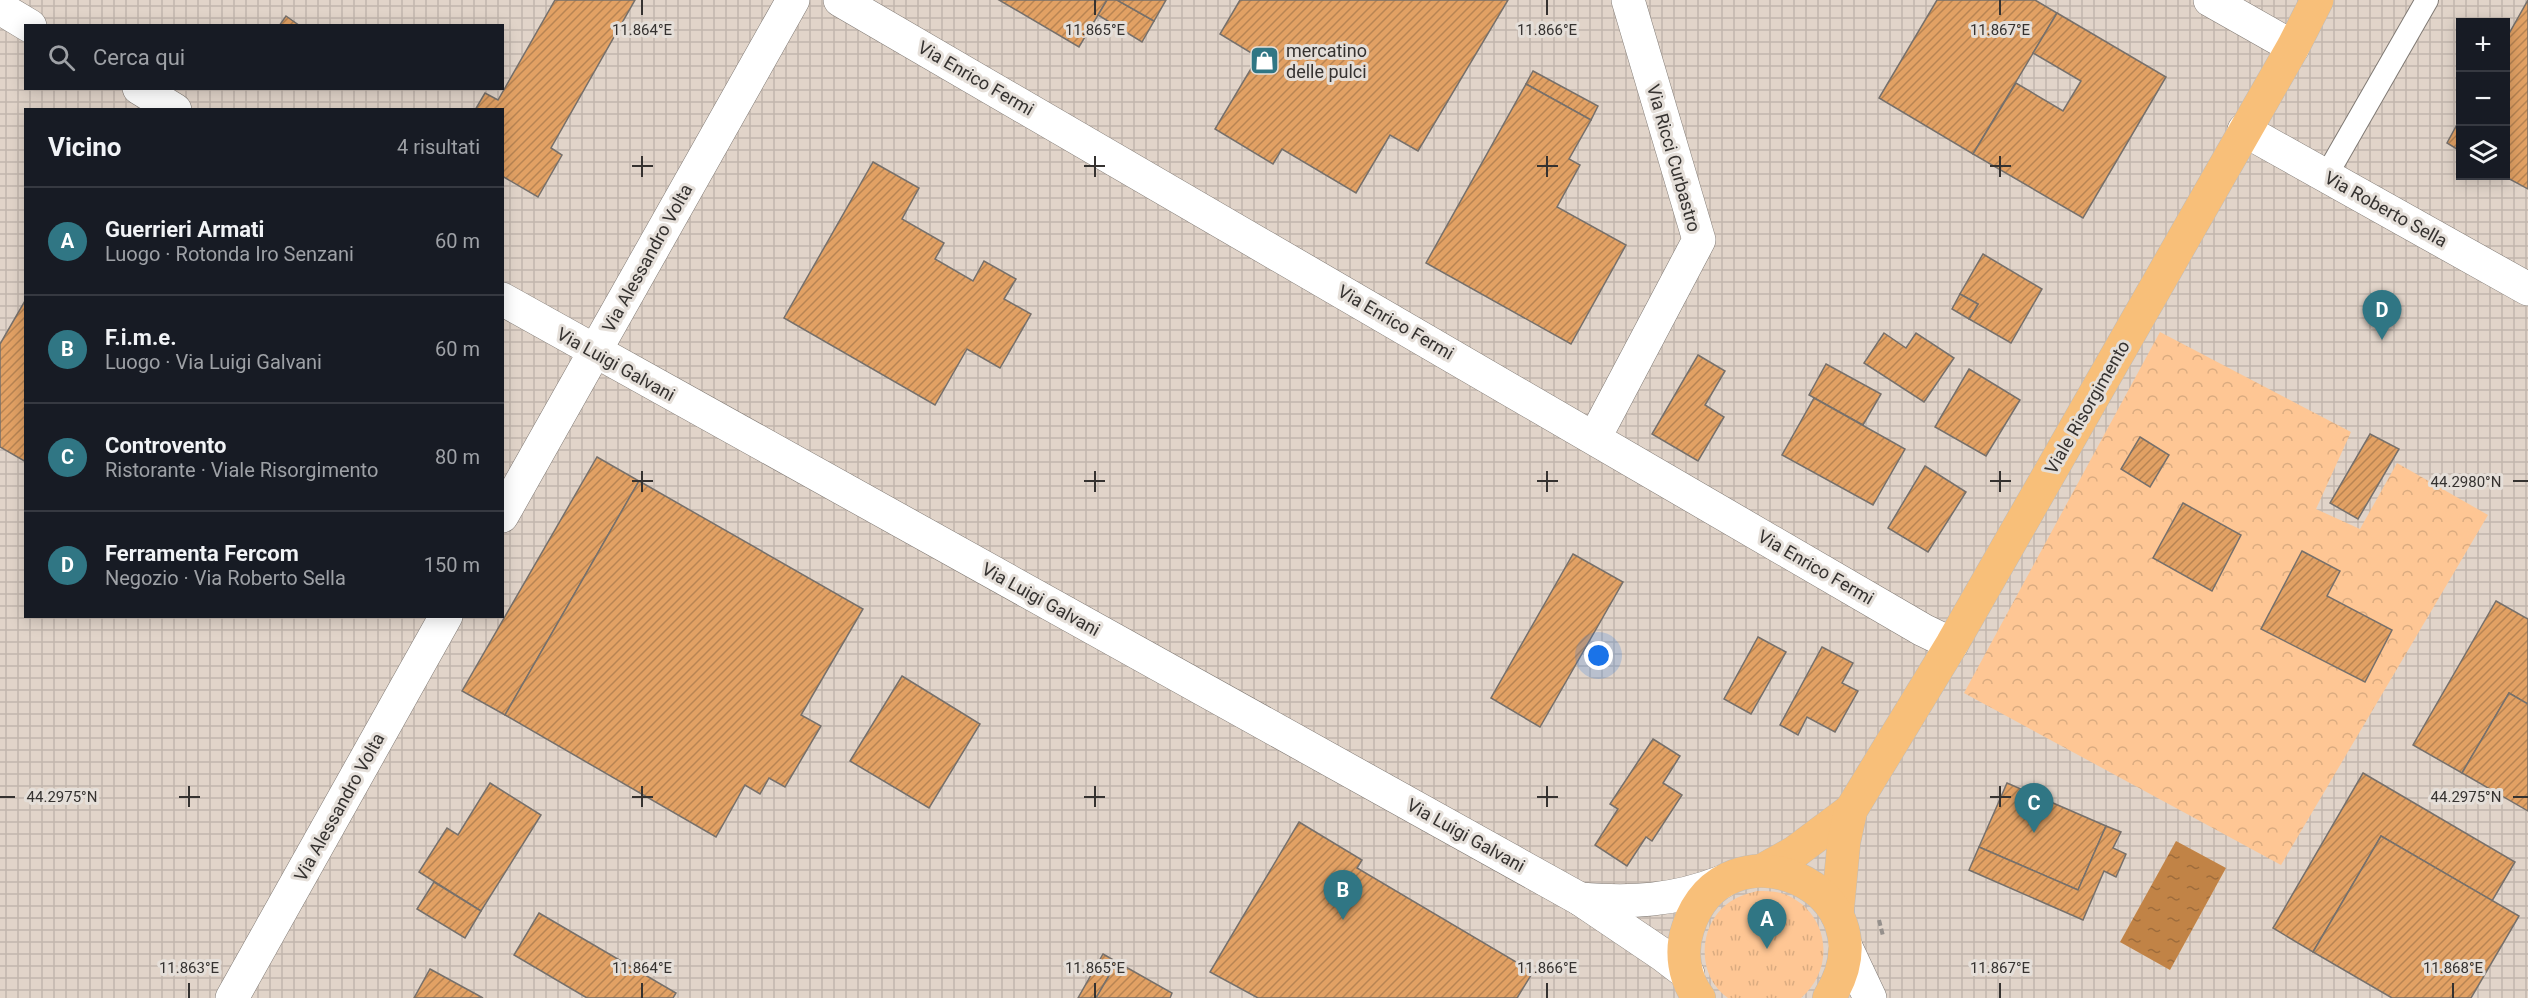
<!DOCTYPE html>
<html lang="it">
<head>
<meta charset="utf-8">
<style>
	body { margin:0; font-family:Roboto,sans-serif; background:#20242c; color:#f1f3f6 }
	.controls { position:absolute; right:18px; top:18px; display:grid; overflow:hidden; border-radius:0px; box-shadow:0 3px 15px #0003 }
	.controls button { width:54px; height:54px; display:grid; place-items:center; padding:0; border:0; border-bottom:2px solid #363941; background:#171b24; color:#f1f3f6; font:30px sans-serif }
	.you { position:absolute; left:1599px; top:656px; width:21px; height:21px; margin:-15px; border:4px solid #fff; border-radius:50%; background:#1a73e8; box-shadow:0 0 0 9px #1a73e833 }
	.badge { display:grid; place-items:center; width:39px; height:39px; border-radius:50%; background:#307684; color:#fff; font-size:20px; font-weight:700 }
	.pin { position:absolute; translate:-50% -50px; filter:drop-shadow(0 2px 3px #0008) }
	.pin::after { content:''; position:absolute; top:32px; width:21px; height:18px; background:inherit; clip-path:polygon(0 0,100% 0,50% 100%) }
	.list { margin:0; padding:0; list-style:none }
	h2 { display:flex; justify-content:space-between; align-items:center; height:78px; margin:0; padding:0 24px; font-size:26px }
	h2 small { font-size:20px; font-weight:400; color:#9ea1a6 }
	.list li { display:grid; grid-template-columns:39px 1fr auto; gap:18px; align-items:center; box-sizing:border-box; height:108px; padding:0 24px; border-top:2px solid #363941 }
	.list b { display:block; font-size:22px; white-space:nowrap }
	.list p { margin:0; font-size:20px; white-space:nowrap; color:#9ea1a6 }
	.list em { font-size:20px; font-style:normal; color:#9ea1a6 }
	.icon { flex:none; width:33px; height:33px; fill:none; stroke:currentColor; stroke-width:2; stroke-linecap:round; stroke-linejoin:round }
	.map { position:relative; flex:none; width:2528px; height:998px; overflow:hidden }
	.search { position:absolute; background:#171b24; box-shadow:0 3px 15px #0003; left:24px; top:24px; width:480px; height:66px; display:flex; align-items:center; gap:15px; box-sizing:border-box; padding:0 21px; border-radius:0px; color:#9ea1a6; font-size:22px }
	.panel { position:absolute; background:#171b24; box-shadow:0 3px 15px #0003; left:24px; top:108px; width:480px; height:510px; border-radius:0px }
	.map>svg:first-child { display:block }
	.industrial { fill:url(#industrial-grid); fill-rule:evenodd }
	.grass { fill:url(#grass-tufts) }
	.forest { fill:url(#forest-crowns) }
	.water { fill:url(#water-ripples) }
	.building { fill:url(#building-hatch); stroke:#76706b; stroke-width:1.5 }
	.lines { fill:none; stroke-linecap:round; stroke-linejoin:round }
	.lane-casing { stroke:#807a74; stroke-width:24 }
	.street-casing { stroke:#807a74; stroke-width:34 }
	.primary-casing { stroke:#bebdbd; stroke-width:34 }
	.path { stroke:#95908c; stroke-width:4; stroke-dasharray:6 3; stroke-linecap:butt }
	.lane { stroke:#fff; stroke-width:22 }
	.street { stroke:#fff; stroke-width:33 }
	.primary { stroke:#f8bf79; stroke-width:33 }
	.ticks { fill:none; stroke:#353230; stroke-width:2 }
	.labels { text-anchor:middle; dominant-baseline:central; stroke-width:6; stroke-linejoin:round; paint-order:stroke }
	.poi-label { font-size:18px; fill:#353230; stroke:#e5dfd9; text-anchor:start }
	.street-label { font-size:18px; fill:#353230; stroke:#e5dfd9 }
	.ticks-label { font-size:15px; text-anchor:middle; fill:#353230; stroke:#e5dfd9; stroke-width:6; stroke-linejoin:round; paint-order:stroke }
</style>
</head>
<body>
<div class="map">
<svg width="2528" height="998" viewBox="0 0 2528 998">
	<defs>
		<pattern id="industrial-grid" width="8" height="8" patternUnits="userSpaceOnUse" patternTransform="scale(1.5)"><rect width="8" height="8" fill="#e1d4c9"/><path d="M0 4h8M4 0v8" fill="none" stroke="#c2b6ad"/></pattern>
		<pattern id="grass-tufts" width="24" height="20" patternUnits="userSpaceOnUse" patternTransform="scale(1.5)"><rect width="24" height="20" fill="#fec694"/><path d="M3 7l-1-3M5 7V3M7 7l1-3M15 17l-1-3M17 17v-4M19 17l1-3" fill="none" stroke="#daab80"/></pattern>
		<pattern id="forest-crowns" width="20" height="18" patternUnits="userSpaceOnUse" patternTransform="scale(1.5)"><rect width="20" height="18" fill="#fec694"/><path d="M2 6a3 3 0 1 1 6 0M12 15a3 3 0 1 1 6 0" fill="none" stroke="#daab80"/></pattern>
		<pattern id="water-ripples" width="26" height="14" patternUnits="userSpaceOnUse" patternTransform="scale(1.5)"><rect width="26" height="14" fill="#c18346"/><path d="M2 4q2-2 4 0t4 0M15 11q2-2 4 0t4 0" fill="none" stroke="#9e6c3b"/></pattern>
		<pattern id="building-hatch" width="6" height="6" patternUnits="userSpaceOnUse" patternTransform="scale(1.5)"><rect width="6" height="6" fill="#e2a164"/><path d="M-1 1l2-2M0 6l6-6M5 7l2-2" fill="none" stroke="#b88453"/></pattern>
	</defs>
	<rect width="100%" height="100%" fill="#e5dfd9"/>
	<!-- industrial -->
	<path class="industrial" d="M 0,0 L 2528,0 L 2528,998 L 0,998 ZM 2460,22 L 2506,22 L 2506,176 L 2460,176 ZM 26,26 L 502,26 L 502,88 L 26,88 ZM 26,110 L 502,110 L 502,616 L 26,616 Z"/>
	<!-- grass -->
	<path class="grass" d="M 1757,891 C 1768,891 1779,891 1789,896 C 1830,916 1835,969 1801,998 L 1728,998 C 1697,977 1697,927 1727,904 C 1736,897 1746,894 1757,891 Z"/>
	<!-- forest -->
	<path class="forest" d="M 2160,332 L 2351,432 L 2316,509 L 2360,529 L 2397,463 L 2488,515 L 2281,865 L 1964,693 Z"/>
	<!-- water -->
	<path class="water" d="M 2176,841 L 2226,868 L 2170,970 L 2120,942 Z"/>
	<!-- building -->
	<g class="building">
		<path d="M 555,0 L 635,0 L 551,148 L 562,155 L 538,197 L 502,176 L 502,110 L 475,110 L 485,93 L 498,100 Z"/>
		<path d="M 999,0 L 1107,0 L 1079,47 Z"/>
		<path d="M 1107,0 L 1117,0 L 1154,21 L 1142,42 L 1098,15 Z"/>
		<path d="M 1117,0 L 1166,0 L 1154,21 Z"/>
		<path d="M 1240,0 L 1508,0 L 1418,151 L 1390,135 L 1356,193 L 1282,149 L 1273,164 L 1215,129 L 1258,57 L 1220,34 Z"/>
		<path d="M 1937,0 L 2035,0 L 2057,13 L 1973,154 L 1879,98 Z"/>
		<path d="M 2528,0 L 2528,189 L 2504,176 L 2506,39 Z"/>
		<path d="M 2057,13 L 2166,77 L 2083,218 L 1973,154 L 2016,83 L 2063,111 L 2081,81 L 2033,53 Z"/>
		<path d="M 286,16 L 300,26 L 279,26 Z"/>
		<path d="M 1533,71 L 1598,106 L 1591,120 L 1526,84 Z"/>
		<path d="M 1526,84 L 1591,120 L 1569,159 L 1580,165 L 1557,207 L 1626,245 L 1571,344 L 1426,263 Z"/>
		<path d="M 2460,119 L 2460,151 L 2447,143 Z"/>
		<path d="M 873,162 L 919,188 L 902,219 L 944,243 L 935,259 L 973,281 L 984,261 L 1016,279 L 1004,299 L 1031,314 L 1000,368 L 967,349 L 935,405 L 784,318 Z"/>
		<path d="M 1983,254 L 2042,289 L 2011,343 L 1969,319 L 1978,304 L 1960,294 Z"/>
		<path d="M 1960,294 L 1978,304 L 1969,319 L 1952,309 Z"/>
		<path d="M 26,299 L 26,462 L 0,447 L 0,344 Z"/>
		<path d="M 1884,333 L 1906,348 L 1916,333 L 1954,358 L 1924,402 L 1864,363 Z"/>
		<path d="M 1698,355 L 1725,371 L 1705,405 L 1724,417 L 1698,461 L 1652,434 Z"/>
		<path d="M 1826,364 L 1881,394 L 1863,425 L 1809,395 Z"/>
		<path d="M 1969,369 L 2020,400 L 1986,456 L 1935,427 Z"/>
		<path d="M 1814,398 L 1905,449 L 1873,505 L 1782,455 Z"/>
		<path d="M 2370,434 L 2399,449 L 2358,519 L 2330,503 Z"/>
		<path d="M 2140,437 L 2169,455 L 2150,487 L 2121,469 Z"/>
		<path d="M 597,457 L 639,481 L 505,715 L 462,691 Z"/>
		<path d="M 1925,466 L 1966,492 L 1928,552 L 1888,528 Z"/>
		<path d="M 639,481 L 863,609 L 801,715 L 821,726 L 785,787 L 769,778 L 760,794 L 745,785 L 716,837 L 505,715 Z"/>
		<path d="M 2183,503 L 2241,535 L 2212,591 L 2153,558 Z"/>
		<path d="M 2302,551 L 2340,571 L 2327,596 L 2392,630 L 2365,682 L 2261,629 Z"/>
		<path d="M 1573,554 L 1623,582 L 1540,727 L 1491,698 Z"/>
		<path d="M 2496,601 L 2528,619 L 2528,704 L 2509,693 L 2462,773 L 2413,745 Z"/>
		<path d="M 1758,637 L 1786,652 L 1751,714 L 1724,699 Z"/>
		<path d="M 1822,647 L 1853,663 L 1842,683 L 1858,691 L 1835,732 L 1807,717 L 1798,735 L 1780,725 Z"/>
		<path d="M 902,676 L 980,724 L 929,808 L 850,761 Z"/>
		<path d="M 2509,693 L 2528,704 L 2528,811 L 2462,773 Z"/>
		<path d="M 1653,739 L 1680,756 L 1663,783 L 1682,795 L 1652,841 L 1646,837 L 1627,866 L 1595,845 L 1618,809 L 1610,804 Z"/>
		<path d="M 2363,773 L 2515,862 L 2492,901 L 2381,836 L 2313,952 L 2273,928 Z"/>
		<path d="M 490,783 L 541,815 L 481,911 L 419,872 L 447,828 L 458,835 Z"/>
		<path d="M 2007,783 L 2106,826 L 2078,890 L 1979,847 Z"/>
		<path d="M 1299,822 L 1362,860 L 1357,868 L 1533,972 L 1517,998 L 1258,998 L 1210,972 Z"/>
		<path d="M 2106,826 L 2121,832 L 2113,848 L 2126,854 L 2116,877 L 2104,871 L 2083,920 L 1969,870 L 1979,847 L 2078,890 Z"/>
		<path d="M 2381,836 L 2519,916 L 2471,998 L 2392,998 L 2313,952 Z"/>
		<path d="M 434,882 L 481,911 L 465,938 L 417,909 Z"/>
		<path d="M 539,913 L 676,993 L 673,998 L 587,998 L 514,955 Z"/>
		<path d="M 1103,954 L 1117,962 L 1096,998 L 1078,998 Z"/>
		<path d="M 1117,962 L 1172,993 L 1170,998 L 1096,998 Z"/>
		<path d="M 430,969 L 483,998 L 414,998 Z"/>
	</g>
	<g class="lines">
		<defs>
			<path id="lane" d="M 2326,176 L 2427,0"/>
			<g id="street">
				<path d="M 840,0 L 1923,630 L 1952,644"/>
				<path d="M 2210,0 L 2293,47"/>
				<path d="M 0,8 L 30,26"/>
				<path d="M 139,88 L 175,110"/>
				<path d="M 2244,130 L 2528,289"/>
				<path d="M 502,299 L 1580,899 L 1663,955 L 1688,974"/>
				<path d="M 1595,437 L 1699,240 L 1628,0"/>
				<path d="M 502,516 L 793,0"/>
				<path d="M 1580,899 C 1632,903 1673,901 1722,882"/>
				<path d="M 1845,945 L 1870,998"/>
				<path d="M 232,998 L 446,616"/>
			</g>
			<g id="primary">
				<path d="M 1763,870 L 1795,852 L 1851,810"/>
				<path d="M 1837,915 L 1844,841 L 1851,810 L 1952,644 L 2293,47 L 2317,0"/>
				<path d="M 1699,998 C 1684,979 1680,951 1688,928 C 1724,815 1898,887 1829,998"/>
			</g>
		</defs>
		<!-- lane casing -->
		<use href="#lane" class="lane-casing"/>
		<!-- street casing -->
		<use href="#street" class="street-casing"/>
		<!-- primary casing -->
		<use href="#primary" class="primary-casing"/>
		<!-- path -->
		<path class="path" d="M 1879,920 L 1883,936"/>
		<!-- lane -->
		<use href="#lane" class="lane"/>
		<!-- street -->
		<use href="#street" class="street"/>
		<!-- primary -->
		<use href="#primary" class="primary"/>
	</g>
	<!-- ticks -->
	<path class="ticks" d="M 642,0 L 642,15M 1095,0 L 1095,15M 1547,0 L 1547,15M 2000,0 L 2000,15M 642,156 L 642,177M 1095,156 L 1095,177M 1547,156 L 1547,177M 2000,156 L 2000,177M 632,166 L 653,166M 1084,166 L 1105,166M 1537,166 L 1558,166M 1990,166 L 2011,166M 642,471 L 642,492M 1095,471 L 1095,492M 1547,471 L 1547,492M 2000,471 L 2000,492M 632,481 L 653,481M 1084,481 L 1105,481M 1537,481 L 1558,481M 1990,481 L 2011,481M 2513,481 L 2528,481M 189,786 L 189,807M 642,786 L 642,807M 1095,786 L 1095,807M 1547,786 L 1547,807M 2000,786 L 2000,807M 0,797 L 15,797M 179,797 L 200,797M 632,797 L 653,797M 1084,797 L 1105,797M 1537,797 L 1558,797M 1990,797 L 2011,797M 2513,797 L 2528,797M 189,983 L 189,998M 642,983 L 642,998M 1095,983 L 1095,998M 1547,983 L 1547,998M 2000,983 L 2000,998M 2453,983 L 2453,998"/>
	<!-- icons -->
	<defs>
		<symbol id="shop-square" viewBox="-11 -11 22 22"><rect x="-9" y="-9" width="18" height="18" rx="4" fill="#307684" stroke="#e5dfd9"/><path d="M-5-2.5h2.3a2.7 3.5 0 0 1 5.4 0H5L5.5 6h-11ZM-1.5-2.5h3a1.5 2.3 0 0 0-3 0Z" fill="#fff"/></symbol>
	</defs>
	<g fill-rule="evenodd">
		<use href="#shop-square" x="1248" y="44" width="33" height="33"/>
	</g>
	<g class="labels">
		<!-- poi labels -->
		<g class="poi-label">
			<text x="1286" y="50">mercatino<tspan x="1286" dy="21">delle pulci</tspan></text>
		</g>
		<!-- street labels -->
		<g class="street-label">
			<text transform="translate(976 78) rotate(30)">Via Enrico Fermi</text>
			<text transform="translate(1674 158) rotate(74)">Via Ricci Curbastro</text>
			<text transform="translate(2386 209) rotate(29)">Via Roberto Sella</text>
			<text transform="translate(647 258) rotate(-61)">Via Alessandro Volta</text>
			<text transform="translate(1396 322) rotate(30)">Via Enrico Fermi</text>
			<text transform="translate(616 364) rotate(29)">Via Luigi Galvani</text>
			<text transform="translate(2087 407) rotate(-60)">Viale Risorgimento</text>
			<text transform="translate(1816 567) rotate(30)">Via Enrico Fermi</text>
			<text transform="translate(1041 599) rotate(29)">Via Luigi Galvani</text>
			<text transform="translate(339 807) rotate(-61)">Via Alessandro Volta</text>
			<text transform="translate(1466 835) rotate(29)">Via Luigi Galvani</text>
		</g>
	</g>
	<g class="ticks-label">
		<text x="642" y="35">11.864°E</text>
		<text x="1095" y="35">11.865°E</text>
		<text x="1547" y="35">11.866°E</text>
		<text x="2000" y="35">11.867°E</text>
		<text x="2466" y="487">44.2980°N</text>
		<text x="62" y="802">44.2975°N</text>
		<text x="2466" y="802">44.2975°N</text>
		<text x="189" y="973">11.863°E</text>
		<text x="642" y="973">11.864°E</text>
		<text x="1095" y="973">11.865°E</text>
		<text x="1547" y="973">11.866°E</text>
		<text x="2000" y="973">11.867°E</text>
		<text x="2453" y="973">11.868°E</text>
	</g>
</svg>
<div class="controls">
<button>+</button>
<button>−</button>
<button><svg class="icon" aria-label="layers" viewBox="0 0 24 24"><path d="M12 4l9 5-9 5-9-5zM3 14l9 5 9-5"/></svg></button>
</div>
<div class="you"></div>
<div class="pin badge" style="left:1767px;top:949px">A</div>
<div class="pin badge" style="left:1343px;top:920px">B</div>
<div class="pin badge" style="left:2034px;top:833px">C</div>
<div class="pin badge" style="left:2382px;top:340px">D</div>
<div class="search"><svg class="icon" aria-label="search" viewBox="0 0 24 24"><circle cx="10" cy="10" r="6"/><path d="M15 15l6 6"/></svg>Cerca qui</div>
<section class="panel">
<h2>Vicino<small>4 risultati</small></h2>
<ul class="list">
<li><span class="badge">A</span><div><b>Guerrieri Armati</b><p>Luogo · Rotonda Iro Senzani</p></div><em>60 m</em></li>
<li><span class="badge">B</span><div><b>F.i.m.e.</b><p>Luogo · Via Luigi Galvani</p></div><em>60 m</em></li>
<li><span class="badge">C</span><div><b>Controvento</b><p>Ristorante · Viale Risorgimento</p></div><em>80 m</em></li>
<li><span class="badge">D</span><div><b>Ferramenta Fercom</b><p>Negozio · Via Roberto Sella</p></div><em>150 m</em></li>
</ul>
</section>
</div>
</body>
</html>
